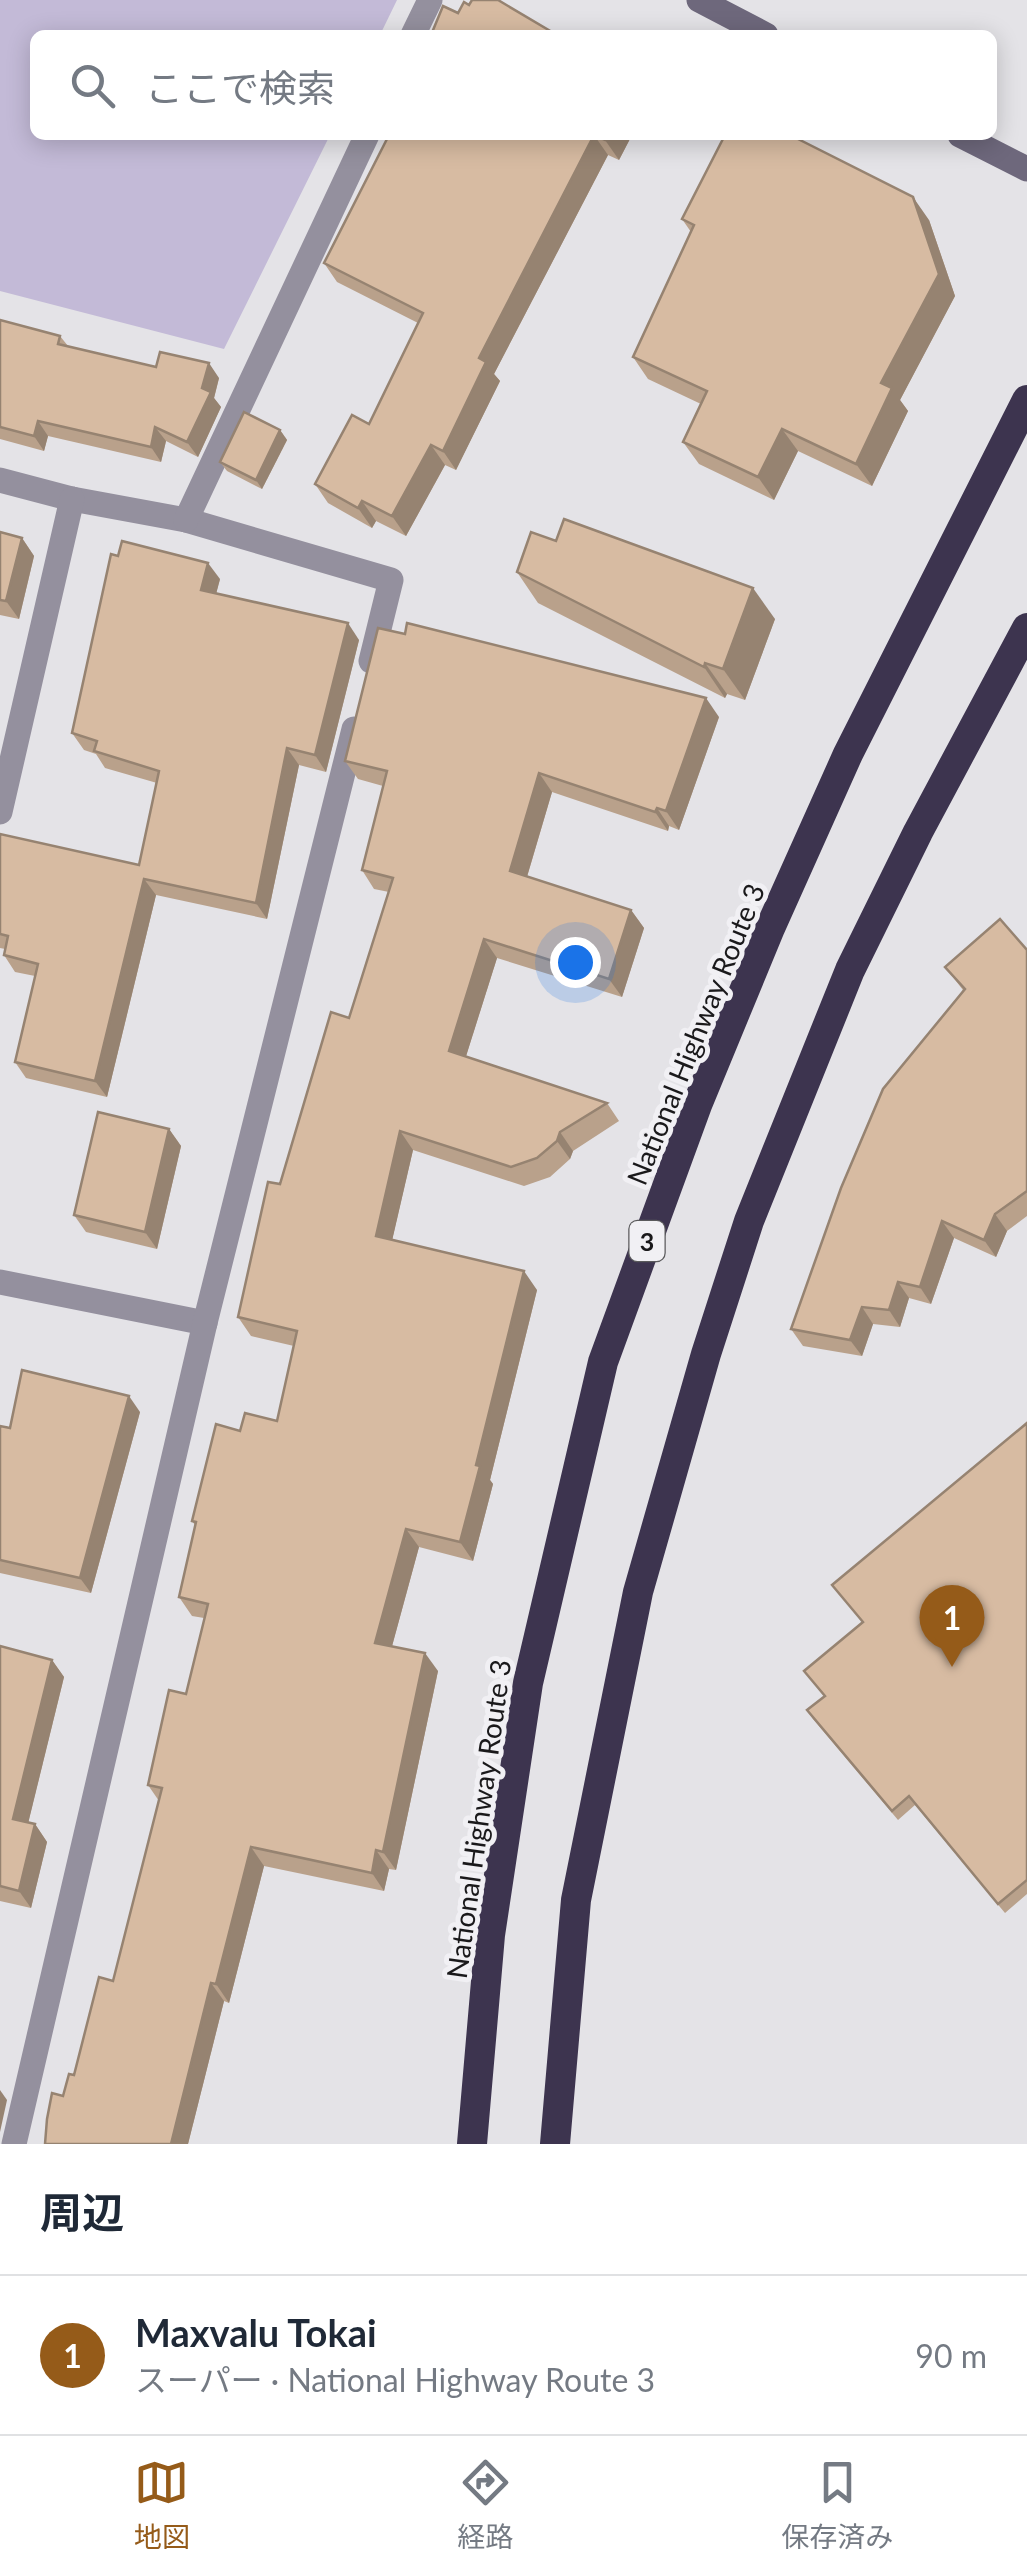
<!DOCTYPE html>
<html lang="ja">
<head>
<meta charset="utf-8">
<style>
	body { margin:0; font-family:Lato,"Noto Sans JP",sans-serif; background:#f6f6f7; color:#1f2937 }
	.you { position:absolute; left:575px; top:962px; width:35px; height:35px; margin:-25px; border:8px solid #fff; border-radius:50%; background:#1a73e8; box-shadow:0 0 0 15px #1a73e833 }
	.badge { display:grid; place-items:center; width:65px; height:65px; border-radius:50%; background:#955b19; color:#fff; font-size:32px; font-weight:700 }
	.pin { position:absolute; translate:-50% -82px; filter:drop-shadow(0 2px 5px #0008) }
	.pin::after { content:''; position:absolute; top:52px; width:35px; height:30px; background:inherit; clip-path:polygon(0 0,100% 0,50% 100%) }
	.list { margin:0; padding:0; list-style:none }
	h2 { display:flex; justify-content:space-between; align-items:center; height:130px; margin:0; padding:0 40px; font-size:42px }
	h2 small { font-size:32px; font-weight:400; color:#747a83 }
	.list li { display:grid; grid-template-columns:65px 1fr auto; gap:30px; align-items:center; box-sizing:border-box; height:160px; padding:0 40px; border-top:2px solid #e0e1e3 }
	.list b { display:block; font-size:38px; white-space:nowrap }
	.list p { margin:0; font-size:32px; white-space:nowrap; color:#747a83 }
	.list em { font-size:32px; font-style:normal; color:#747a83 }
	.icon { flex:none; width:55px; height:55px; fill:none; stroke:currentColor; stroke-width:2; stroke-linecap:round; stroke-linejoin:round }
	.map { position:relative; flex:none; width:1027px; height:2144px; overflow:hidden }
	.search { position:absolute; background:#fff; box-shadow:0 5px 25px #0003; left:30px; right:30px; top:30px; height:110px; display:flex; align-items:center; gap:25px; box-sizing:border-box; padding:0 35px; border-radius:15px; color:#747a83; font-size:38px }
	.sheet { height:290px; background:#fff }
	nav { display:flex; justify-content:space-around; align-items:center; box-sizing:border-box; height:140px; border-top:2px solid #e0e1e3; background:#fff; font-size:28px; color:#747a83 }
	nav a { display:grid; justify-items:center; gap:5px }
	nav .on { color:#955b19 }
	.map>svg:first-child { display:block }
	.green { fill:#c3bad7 }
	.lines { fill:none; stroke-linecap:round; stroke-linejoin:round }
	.street { stroke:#94909e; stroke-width:25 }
	.secondary { stroke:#6e687c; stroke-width:25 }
	.highway { stroke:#3d344f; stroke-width:30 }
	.wall { fill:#b9a18b }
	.shaded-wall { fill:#968371 }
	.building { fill:#d7bba2; stroke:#968371; stroke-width:2.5 }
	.labels { text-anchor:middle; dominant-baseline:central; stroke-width:10; stroke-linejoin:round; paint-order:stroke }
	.shield { fill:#f1f0f4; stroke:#5a5a5c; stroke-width:2.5 }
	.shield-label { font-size:25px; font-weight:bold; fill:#1a191b }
	.street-label { font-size:28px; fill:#1a191b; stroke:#f1f0f4 }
</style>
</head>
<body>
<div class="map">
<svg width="1027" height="2144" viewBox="0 0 1027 2144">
	<rect width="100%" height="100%" fill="#e4e3e7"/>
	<!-- green -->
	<path class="green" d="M 0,0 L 397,0 L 380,35 L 35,35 L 35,135 L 330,135 L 224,349 L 0,291 Z"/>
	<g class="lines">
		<!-- street -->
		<g class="street">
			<path d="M 413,35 L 430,0"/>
			<path d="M 0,480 L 72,499 L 186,520 L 391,580 L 371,661"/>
			<path d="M 186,520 L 367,135"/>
			<path d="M 0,812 L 72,499"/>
			<path d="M 0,1282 L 205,1323"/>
			<path d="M 14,2144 L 205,1323 L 354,729"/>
		</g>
		<!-- secondary -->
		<g class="secondary">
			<path d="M 699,0 L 766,35"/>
			<path d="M 960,135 L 1027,169"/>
		</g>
		<!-- highway -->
		<g class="highway">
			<path d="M 472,2144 L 490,1935 L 528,1683 L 603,1362 L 697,1105 L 770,928 L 848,754 L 1027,400"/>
			<path d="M 555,2144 L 576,1900 L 638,1592 L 706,1354 L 749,1221 L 850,970 L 918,832 L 1027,628"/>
		</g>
	</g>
	<!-- wall -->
	<g class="wall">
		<path d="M 389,135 L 632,135 L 619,160 L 608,155 L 494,374 L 500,381 L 456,470 L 445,465 L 406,536 L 376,521 L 372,528 L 328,503 L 315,484 L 369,424 L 418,323 L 337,282 L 324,263 Z"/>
		<path d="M 682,219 L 929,220 L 955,296 L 900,400 L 908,411 L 872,486 L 798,451 L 774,500 L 699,464 L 683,442 L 701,404 L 648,379 L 633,357 L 691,232 Z"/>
		<path d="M 0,320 L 60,336 L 68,346 L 156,367 L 219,378 L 214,398 L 221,407 L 198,457 L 166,441 L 161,462 L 48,436 L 44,451 L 0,439 Z"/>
		<path d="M 280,430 L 287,440 L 262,489 L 227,471 L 220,462 Z"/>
		<path d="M 0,532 L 22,538 L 34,556 L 19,619 L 0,615 Z"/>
		<path d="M 517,572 L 775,619 L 745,700 L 727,694 L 725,698 L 538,603 Z"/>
		<path d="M 220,579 L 216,593 L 359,640 L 326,772 L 299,765 L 267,919 L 156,895 L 107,1097 L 26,1078 L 15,1062 L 35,976 L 15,972 L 4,955 L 5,949 L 0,948 L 0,834 L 139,865 L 157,783 L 105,768 L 96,754 L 84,750 L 72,733 Z"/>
		<path d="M 719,717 L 679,830 L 669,826 L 668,831 L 552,792 L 527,877 L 631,910 L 644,928 L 622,997 L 497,958 L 466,1056 L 607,1103 L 619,1121 L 573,1151 L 570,1159 L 550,1177 L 524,1186 L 413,1150 L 392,1240 L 537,1290 L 490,1480 L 493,1484 L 473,1561 L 419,1547 L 392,1646 L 438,1671 L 396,1870 L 389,1869 L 384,1891 L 264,1866 L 229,2003 L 224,2001 L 188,2144 L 45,2144 L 63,2096 L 74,2075 L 113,1981 L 159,1801 L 148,1785 L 186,1694 L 204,1618 L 192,1616 L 179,1597 L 195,1525 L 192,1521 L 240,1431 L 277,1421 L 294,1346 L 251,1336 L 238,1317 L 280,1184 L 349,1018 L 389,892 L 374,889 L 362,870 L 383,786 L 358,779 L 345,761 Z"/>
		<path d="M 1027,950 L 1027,1216 L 1007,1231 L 996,1257 L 954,1238 L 931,1304 L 909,1298 L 900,1327 L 873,1324 L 862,1356 L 803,1346 L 791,1329 L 963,990 L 945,967 Z"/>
		<path d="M 169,1129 L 181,1146 L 157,1249 L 86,1232 L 74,1215 Z"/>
		<path d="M 140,1412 L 91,1593 L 0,1573 L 0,1426 L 10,1428 Z"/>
		<path d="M 1027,1423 L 1027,1894 L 1005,1913 L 915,1805 L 898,1820 L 813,1719 L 807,1710 L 824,1696 L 804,1671 L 863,1623 L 832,1585 Z"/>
		<path d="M 0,1646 L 52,1660 L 64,1677 L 28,1823 L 35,1824 L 47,1842 L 31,1908 L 0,1901 Z"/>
	</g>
	<!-- shaded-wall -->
	<g class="shaded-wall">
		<path d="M 594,135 L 608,155 L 494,374 L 500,381 L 456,470 L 443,451 L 479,358 Z"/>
		<path d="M 608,135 L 632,135 L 619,160 L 605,140 Z"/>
		<path d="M 913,197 L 929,220 L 955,296 L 900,400 L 908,411 L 872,486 L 856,464 L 881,383 Z"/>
		<path d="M 209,363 L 219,378 L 214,398 L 221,407 L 198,457 L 187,442 Z"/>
		<path d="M 38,421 L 48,436 L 44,451 L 34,436 Z"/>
		<path d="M 155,427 L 166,441 L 161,462 L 151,447 Z"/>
		<path d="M 782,429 L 798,451 L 774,500 L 758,477 Z"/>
		<path d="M 280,430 L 287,440 L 262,489 L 256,480 Z"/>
		<path d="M 431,445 L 445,465 L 406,536 L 392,516 Z"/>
		<path d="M 362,501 L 376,521 L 372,528 L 358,508 Z"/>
		<path d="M 22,538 L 34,556 L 19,619 L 6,601 Z"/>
		<path d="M 208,563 L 220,579 L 213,606 L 201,590 Z"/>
		<path d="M 753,588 L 775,619 L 745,700 L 723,669 Z"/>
		<path d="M 348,623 L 359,640 L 326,772 L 315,755 Z"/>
		<path d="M 705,663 L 727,694 L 725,698 L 704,667 Z"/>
		<path d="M 706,698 L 719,717 L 679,830 L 666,811 Z"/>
		<path d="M 287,748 L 299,765 L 267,919 L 256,903 Z"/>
		<path d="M 539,773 L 552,792 L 523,890 L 510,871 Z"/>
		<path d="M 657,808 L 669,826 L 668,831 L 655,812 Z"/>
		<path d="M 144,879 L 156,895 L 107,1097 L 95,1081 Z"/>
		<path d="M 631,910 L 644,928 L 622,997 L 609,979 Z"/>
		<path d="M 484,939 L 497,958 L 462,1069 L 449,1051 Z"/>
		<path d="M 169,1129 L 181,1146 L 157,1249 L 145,1232 Z"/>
		<path d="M 400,1131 L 413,1150 L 389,1254 L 376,1236 Z"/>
		<path d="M 560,1132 L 573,1151 L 570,1159 L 557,1141 Z"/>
		<path d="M 995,1214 L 1007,1231 L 996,1257 L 984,1240 Z"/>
		<path d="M 942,1221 L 954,1238 L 931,1304 L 920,1287 Z"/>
		<path d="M 524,1271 L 537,1290 L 490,1480 L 493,1484 L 473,1561 L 460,1542 L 476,1465 Z"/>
		<path d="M 898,1282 L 909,1298 L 900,1327 L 889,1310 Z"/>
		<path d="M 862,1307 L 873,1324 L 862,1356 L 850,1340 Z"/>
		<path d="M 129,1396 L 140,1412 L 91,1593 L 80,1578 Z"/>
		<path d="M 406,1529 L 419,1547 L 388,1661 L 375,1643 Z"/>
		<path d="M 425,1653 L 438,1671 L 396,1870 L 383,1852 Z"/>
		<path d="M 52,1660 L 64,1677 L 25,1836 L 13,1819 Z"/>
		<path d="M 35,1824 L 47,1842 L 31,1908 L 19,1891 Z"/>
		<path d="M 251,1847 L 264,1866 L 229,2003 L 216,1984 Z"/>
		<path d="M 376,1850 L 389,1869 L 384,1891 L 372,1873 Z"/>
		<path d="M 211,1983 L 224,2001 L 188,2144 L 171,2144 Z"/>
		<path d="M 0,2090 L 7,2100 L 0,2132 Z"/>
	</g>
	<!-- building -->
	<g class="building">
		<path d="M 472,0 L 498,0 L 557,35 L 431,35 L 443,6 L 458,13 L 464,2 L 469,5 Z"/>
		<path d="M 389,135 L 594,135 L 479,358 L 486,362 L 443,451 L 431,445 L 392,516 L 362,501 L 358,508 L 315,484 L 352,415 L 369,424 L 423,313 L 324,263 Z"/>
		<path d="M 594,135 L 608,135 L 605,140 Z"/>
		<path d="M 725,135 L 790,135 L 913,197 L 939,274 L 881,383 L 892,388 L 856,464 L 782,429 L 758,477 L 683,442 L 707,391 L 633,357 L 694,225 L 682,219 Z"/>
		<path d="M 0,320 L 60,336 L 58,344 L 156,367 L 160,352 L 209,363 L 202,388 L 211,392 L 187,442 L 155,427 L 151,447 L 38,421 L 34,436 L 0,427 Z"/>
		<path d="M 244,412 L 280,430 L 256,480 L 220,462 Z"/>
		<path d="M 564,519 L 753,588 L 723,669 L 705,663 L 704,667 L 517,572 L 531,532 L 556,541 Z"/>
		<path d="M 0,532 L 22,538 L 6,601 L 0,600 Z"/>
		<path d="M 122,541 L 208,563 L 201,590 L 348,623 L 315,755 L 287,748 L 256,903 L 144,879 L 95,1081 L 15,1062 L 38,964 L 4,955 L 8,936 L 0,934 L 0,834 L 139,865 L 159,771 L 94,751 L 97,741 L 72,733 L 111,554 L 118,556 Z"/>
		<path d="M 407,623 L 706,698 L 666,811 L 657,808 L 655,812 L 539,773 L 510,871 L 631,910 L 609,979 L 484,939 L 449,1051 L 607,1103 L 560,1132 L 557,1141 L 537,1158 L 511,1167 L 400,1131 L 376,1236 L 524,1271 L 476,1465 L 480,1466 L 460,1542 L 406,1529 L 375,1643 L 425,1653 L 383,1852 L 376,1850 L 372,1873 L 251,1847 L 216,1984 L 211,1983 L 171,2144 L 45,2144 L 47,2119 L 52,2093 L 63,2096 L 69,2074 L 74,2075 L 99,1977 L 113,1981 L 162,1788 L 148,1785 L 169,1690 L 186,1694 L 208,1604 L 179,1597 L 196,1522 L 192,1521 L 216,1424 L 240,1431 L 245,1413 L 277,1421 L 297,1331 L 238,1317 L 268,1182 L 280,1184 L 331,1012 L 349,1018 L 393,878 L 362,870 L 387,771 L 345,761 L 378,628 L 405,634 Z"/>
		<path d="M 1000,919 L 1027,950 L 1027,1191 L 995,1214 L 984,1240 L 942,1221 L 920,1287 L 898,1282 L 889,1310 L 862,1307 L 850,1340 L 791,1329 L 841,1188 L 883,1089 L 965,989 L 945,967 Z"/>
		<path d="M 98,1112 L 169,1129 L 145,1232 L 74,1215 Z"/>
		<path d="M 22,1370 L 129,1396 L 80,1578 L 0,1560 L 0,1426 L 10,1428 Z"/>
		<path d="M 1027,1423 L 1027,1880 L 998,1904 L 909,1796 L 892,1811 L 807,1710 L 825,1696 L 804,1671 L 863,1622 L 832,1585 Z"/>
		<path d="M 0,1646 L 52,1660 L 13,1819 L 35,1824 L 19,1891 L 0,1886 Z"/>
	</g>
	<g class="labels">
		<!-- shield labels -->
		<rect class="shield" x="629.5" y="1221" width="35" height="40" rx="8"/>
		<g class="shield-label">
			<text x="647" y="1241">3</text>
		</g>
		<!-- street labels -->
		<g class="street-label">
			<text transform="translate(695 1034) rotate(-68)">National Highway Route 3</text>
			<text transform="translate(478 1819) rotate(-82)">National Highway Route 3</text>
		</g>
	</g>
</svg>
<div class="you"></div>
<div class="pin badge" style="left:952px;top:1667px">1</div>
<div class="search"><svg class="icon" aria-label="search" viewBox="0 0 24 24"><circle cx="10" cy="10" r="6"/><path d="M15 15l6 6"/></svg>ここで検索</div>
</div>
<section class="sheet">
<h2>周辺<small></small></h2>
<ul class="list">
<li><span class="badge">1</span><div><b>Maxvalu Tokai</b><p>スーパー · National Highway Route 3</p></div><em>90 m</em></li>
</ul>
</section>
<nav>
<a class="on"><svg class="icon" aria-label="map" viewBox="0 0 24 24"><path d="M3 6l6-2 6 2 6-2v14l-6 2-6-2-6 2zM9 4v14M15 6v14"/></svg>地図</a>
<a><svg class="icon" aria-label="directions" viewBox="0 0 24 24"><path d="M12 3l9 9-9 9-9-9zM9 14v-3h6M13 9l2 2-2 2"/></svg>経路</a>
<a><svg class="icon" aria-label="saved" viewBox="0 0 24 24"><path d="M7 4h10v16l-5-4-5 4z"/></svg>保存済み</a>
</nav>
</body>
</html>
